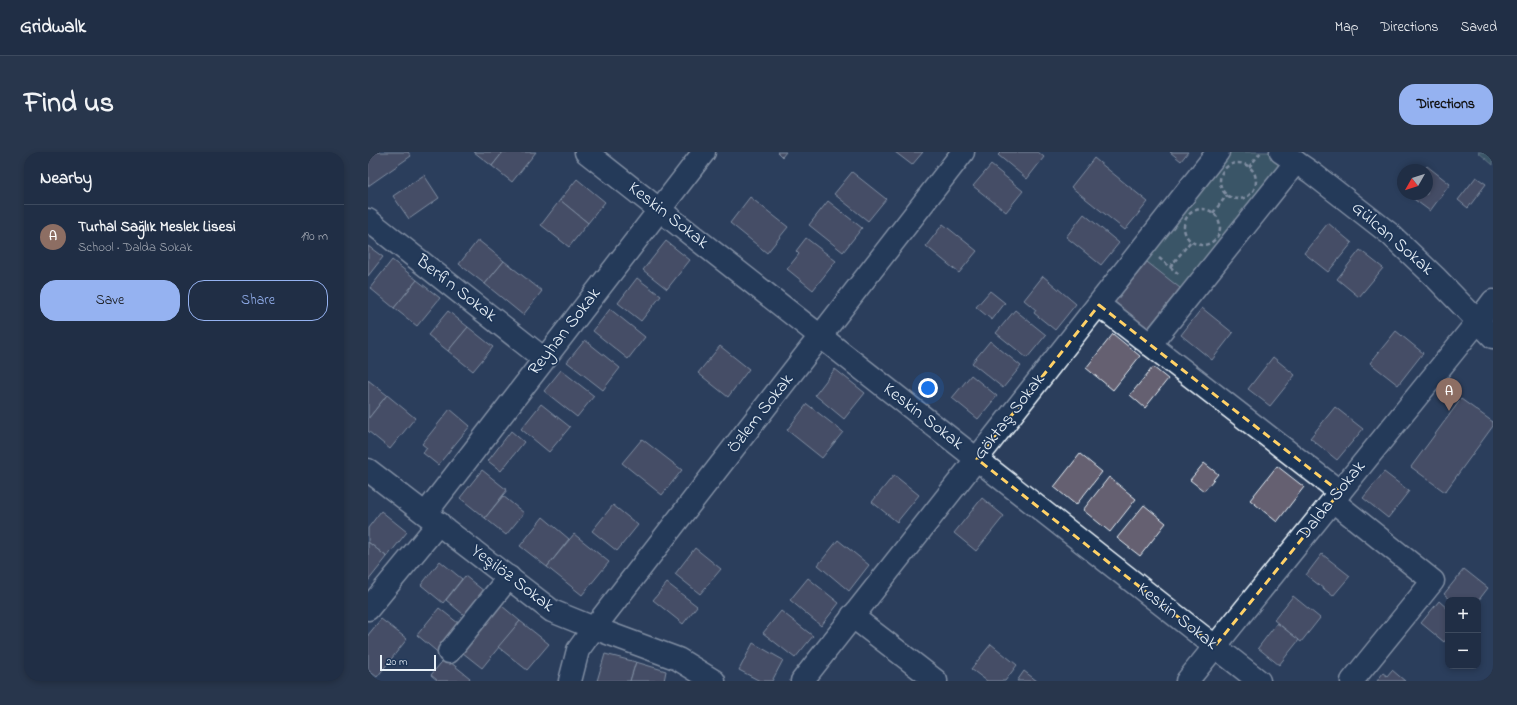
<!DOCTYPE html>
<html lang="en">
<head>
<meta charset="utf-8">
<style>
	body { margin:0; font-family:"Indie Flower",sans-serif; background:#28364c; color:#f1f3f6 }
	.controls { position:absolute; right:12px; bottom:12px; display:grid; overflow:hidden; border-radius:8px; box-shadow:0 2px 6px #0003 }
	.controls button { width:36px; height:36px; display:grid; place-items:center; padding:0; border:0; border-bottom:1px solid #3d4a5e; background:#202e45; color:#f1f3f6; font:20px sans-serif }
	.compass { position:absolute; left:1029px; top:12px; width:36px; height:36px; border-radius:50%; background:#202e45; box-shadow:0 2px 6px #0003; rotate:231deg }
	.scale { position:absolute; left:12px; bottom:10px; width:56px; box-sizing:border-box; padding-left:4px; border:2px solid #e8f1f8; border-top:0; font-size:11px; line-height:14px; white-space:nowrap; color:#e8f1f8; -webkit-text-stroke:3px #1d3557; paint-order:stroke }
	.you { position:absolute; left:560px; top:236px; width:14px; height:14px; margin:-10px; border:3px solid #fff; border-radius:50%; background:#1a73e8; box-shadow:0 0 0 6px #1a73e833 }
	.badge { display:grid; place-items:center; width:26px; height:26px; border-radius:50%; background:#95b2f1; color:#fff; font-size:13px; font-weight:700 }
	.pin { position:absolute; translate:-50% -33px; filter:drop-shadow(0 1px 2px #0008) }
	.pin::after { content:''; position:absolute; top:21px; width:14px; height:12px; background:inherit; clip-path:polygon(0 0,100% 0,50% 100%) }
	.list { margin:0; padding:0; list-style:none }
	h2 { display:flex; justify-content:space-between; align-items:center; height:52px; margin:0; padding:0 16px; font-size:17px }
	h2 small { font-size:13px; font-weight:400; color:#a2a8b3 }
	.list li { display:grid; grid-template-columns:26px 1fr auto; gap:12px; align-items:center; box-sizing:border-box; height:64px; padding:0 16px; border-top:1px solid #3d4a5e }
	.list b { display:block; font-size:15px; white-space:nowrap }
	.list p { margin:0; font-size:13px; white-space:nowrap; color:#a2a8b3 }
	.list em { font-size:13px; font-style:normal; color:#a2a8b3 }
	.actions { display:flex; gap:8px; padding:12px 16px }
	.actions a { flex:1; padding:9px 0; border:1px solid #95b2f1; border-radius:16px; text-align:center; font-size:14px; color:#95b2f1 }
	.actions .main { background:#95b2f1; color:#111 }
	.map { position:relative; flex:none; width:1125px; height:529px; overflow:hidden; border-radius:16px }
	header { display:flex; align-items:center; gap:24px; box-sizing:border-box; height:56px; padding:0 20px; background:#202e45; border-bottom:1px solid #3d4a5e }
	header strong { font-size:19px }
	nav { display:flex; gap:22px; margin-inline-start:auto; font-size:14px }
	.intro { display:flex; align-items:center; justify-content:space-between; box-sizing:border-box; height:96px; padding:0 24px }
	h1 { margin:0; font-size:28px }
	.button { padding:10px 18px; border-radius:16px; background:#95b2f1; color:#111; font-size:14px; font-weight:700 }
	main { display:flex; gap:24px; padding:0 24px }
	aside { flex:1; background:#202e45; border-radius:16px; box-shadow:0 2px 6px #0003 }
	.map>svg:first-child { display:block }
	.green { fill:#4e7273; stroke:#9bb2b6 }
	.building { fill:#656071; stroke:#e8f1f8 }
	.lines { fill:none; stroke-linecap:round; stroke-linejoin:round }
	.minor-casing { stroke:#e8f1f8; stroke-width:25 }
	.path { stroke:#e8f1f8; stroke-width:2.5; stroke-dasharray:4 3; stroke-linecap:butt }
	.minor { stroke:#1d3557; stroke-width:22 }
	.marked { fill:none; stroke:#ffd166; stroke-width:3; stroke-dasharray:8 5; stroke-linejoin:round }
	.labels { text-anchor:middle; dominant-baseline:central; stroke-width:3.5; stroke-linejoin:round; paint-order:stroke }
	.street-label { font-size:18px; fill:#e8f1f8; stroke:#1d3557 }
</style>
</head>
<body>
<header>
<strong>Gridwalk</strong>
<nav><a>Map</a><a>Directions</a><a>Saved</a></nav>
</header>
<div class="intro"><h1>Find us</h1><a class="button">Directions</a></div>
<main>
<aside>
<h2>Nearby<small></small></h2>
<ul class="list">
<li><span class="badge" style="background:#8d6e63">A</span><div><b>Turhal Sağlık Meslek Lisesi</b><p>School · Dalda Sokak</p></div><em>190 m</em></li>
</ul>
<div class="actions"><a class="main">Save</a><a>Share</a></div>
</aside>
<div class="map">
<svg width="1125" height="529" viewBox="0 0 1125 529">
	<rect width="100%" height="100%" fill="#2b3e5c"/>
	<filter id="ink" filterUnits="userSpaceOnUse"><feTurbulence type="fractalNoise" baseFrequency=".025" numOctaves="2"/><feDisplacementMap in="SourceGraphic" scale="8" xChannelSelector="R" yChannelSelector="G"/><feConvolveMatrix kernelMatrix="1 2 1 2 8 2 1 2 1" color-interpolation-filters="sRGB"/></filter>
	<g filter="url(#ink)">
		<!-- green -->
		<g class="green">
			<path d="M 850,0 L 913,0 L 928,10 L 782,193 L 731,153 Z"/>
			<path d="M 1110,0 L 1125,0 L 1125,13 Z"/>
		</g>
		<!-- building -->
		<g class="building">
			<path d="M 0,0 L 40,0 L 43,4 L 0,34 Z"/>
			<path d="M 106,0 L 135,0 L 124,14 Z"/>
			<path d="M 135,0 L 168,0 L 144,30 L 124,14 Z"/>
			<path d="M 409,0 L 418,0 L 414,5 Z"/>
			<path d="M 527,0 L 555,0 L 544,13 Z"/>
			<path d="M 633,0 L 670,0 L 676,5 L 659,27 L 630,3 Z"/>
			<path d="M 802,0 L 820,0 L 813,9 Z"/>
			<path d="M 726,6 L 780,50 L 757,78 L 703,35 Z"/>
			<path d="M 623,13 L 655,39 L 638,60 L 605,34 Z"/>
			<path d="M 1059,14 L 1082,32 L 1062,59 L 1039,42 L 1059,42 L 1059,18 L 1056,18 Z"/>
			<path d="M 484,20 L 518,47 L 500,69 L 466,42 Z"/>
			<path d="M 56,23 L 71,46 L 41,67 L 25,44 Z"/>
			<path d="M 1108,25 L 1118,32 L 1100,56 L 1090,48 Z"/>
			<path d="M 209,27 L 237,50 L 220,71 L 192,48 Z"/>
			<path d="M 382,45 L 420,75 L 399,101 L 362,71 Z"/>
			<path d="M 192,48 L 220,71 L 201,95 L 173,73 Z"/>
			<path d="M 460,49 L 494,76 L 475,100 L 441,73 Z"/>
			<path d="M 716,62 L 751,91 L 733,113 L 698,85 Z"/>
			<path d="M 960,71 L 984,91 L 960,120 L 936,101 Z"/>
			<path d="M 575,72 L 609,99 L 591,121 L 558,94 Z"/>
			<path d="M 438,86 L 468,109 L 445,138 L 419,117 L 431,102 L 428,99 Z"/>
			<path d="M 110,88 L 136,109 L 117,132 L 91,112 Z"/>
			<path d="M 298,89 L 322,108 L 299,137 L 275,118 Z"/>
			<path d="M 0,94 L 15,105 L 0,124 Z"/>
			<path d="M 992,98 L 1015,116 L 991,145 L 969,127 Z"/>
			<path d="M 24,108 L 49,128 L 26,156 L 2,136 Z"/>
			<path d="M 136,109 L 174,139 L 155,163 L 117,132 Z"/>
			<path d="M 779,110 L 812,136 L 780,176 L 747,150 Z"/>
			<path d="M 675,124 L 708,152 L 687,178 L 666,161 L 668,158 L 656,148 Z"/>
			<path d="M 269,126 L 293,144 L 273,169 L 250,151 Z"/>
			<path d="M 49,128 L 72,146 L 49,174 L 26,156 Z"/>
			<path d="M 622,139 L 637,151 L 624,168 L 608,155 Z"/>
			<path d="M 834,156 L 865,181 L 844,208 L 813,183 Z"/>
			<path d="M 242,157 L 277,185 L 260,207 L 225,179 Z"/>
			<path d="M 647,158 L 678,183 L 659,206 L 628,181 Z"/>
			<path d="M 80,159 L 100,175 L 80,199 L 60,183 Z"/>
			<path d="M 100,175 L 125,195 L 105,219 L 80,199 Z"/>
			<path d="M 1028,179 L 1055,201 L 1030,233 L 1002,211 Z"/>
			<path d="M 745,182 L 772,204 L 745,238 L 718,216 Z"/>
			<path d="M 217,188 L 252,216 L 235,238 L 199,210 Z"/>
			<path d="M 622,189 L 653,214 L 635,236 L 604,211 Z"/>
			<path d="M 352,194 L 381,217 L 360,245 L 330,221 Z"/>
			<path d="M 905,205 L 927,223 L 902,254 L 880,237 Z"/>
			<path d="M 785,215 L 800,227 L 777,256 L 762,243 Z"/>
			<path d="M 467,217 L 497,241 L 476,267 L 447,243 Z"/>
			<path d="M 193,218 L 226,244 L 209,265 L 176,239 Z"/>
			<path d="M 603,223 L 629,244 L 610,267 L 584,246 Z"/>
			<path d="M 0,228 L 19,243 L 0,267 Z"/>
			<path d="M 19,243 L 47,266 L 22,297 L 0,279 L 0,267 Z"/>
			<path d="M 1093,247 L 1125,270 L 1125,274 L 1077,340 L 1043,315 Z"/>
			<path d="M 173,252 L 202,275 L 181,300 L 153,277 Z"/>
			<path d="M 439,252 L 475,280 L 454,306 L 419,278 Z"/>
			<path d="M 967,255 L 995,277 L 969,308 L 942,286 Z"/>
			<path d="M 82,257 L 102,274 L 70,313 L 55,301 L 59,296 L 54,292 Z"/>
			<path d="M 143,279 L 156,290 L 133,319 L 120,309 Z"/>
			<path d="M 274,287 L 314,318 L 294,343 L 254,311 Z"/>
			<path d="M 712,302 L 734,320 L 708,353 L 686,335 Z"/>
			<path d="M 836,311 L 850,322 L 836,339 L 822,328 Z"/>
			<path d="M 909,314 L 936,335 L 909,370 L 882,348 Z"/>
			<path d="M 114,318 L 139,338 L 117,366 L 92,346 Z"/>
			<path d="M 1016,320 L 1041,339 L 1020,366 L 995,346 Z"/>
			<path d="M 526,323 L 551,343 L 529,370 L 504,350 Z"/>
			<path d="M 741,325 L 768,347 L 742,380 L 715,358 Z"/>
			<path d="M 135,344 L 156,361 L 138,383 L 117,366 Z"/>
			<path d="M 614,346 L 636,364 L 608,399 L 586,381 Z"/>
			<path d="M 245,353 L 270,373 L 249,399 L 224,379 Z"/>
			<path d="M 776,353 L 798,371 L 772,404 L 749,386 Z"/>
			<path d="M 13,359 L 39,380 L 19,405 L 0,390 L 0,376 Z"/>
			<path d="M 175,365 L 201,387 L 179,415 L 152,394 Z"/>
			<path d="M 206,382 L 241,410 L 214,443 L 179,415 Z"/>
			<path d="M 470,388 L 501,413 L 481,439 L 450,413 Z"/>
			<path d="M 0,390 L 19,405 L 0,429 Z"/>
			<path d="M 327,396 L 353,417 L 332,442 L 307,422 Z"/>
			<path d="M 954,402 L 982,424 L 965,444 L 938,423 Z"/>
			<path d="M 72,409 L 94,427 L 75,451 L 53,433 Z"/>
			<path d="M 1096,417 L 1120,436 L 1110,449 L 1083,448 L 1076,442 Z"/>
			<path d="M 97,424 L 121,443 L 101,467 L 78,448 Z"/>
			<path d="M 440,426 L 471,451 L 453,474 L 422,448 Z"/>
			<path d="M 299,431 L 329,454 L 315,472 L 285,448 Z"/>
			<path d="M 925,444 L 952,466 L 933,490 L 906,468 Z"/>
			<path d="M 128,449 L 152,469 L 114,516 L 90,497 Z"/>
			<path d="M 1071,449 L 1080,457 L 1080,485 L 1076,490 L 1053,471 Z"/>
			<path d="M 71,456 L 95,475 L 73,503 L 49,483 Z"/>
			<path d="M 413,459 L 445,484 L 427,506 L 395,481 Z"/>
			<path d="M 13,467 L 39,487 L 9,525 L 0,518 L 0,483 Z"/>
			<path d="M 152,469 L 181,492 L 159,518 L 130,495 Z"/>
			<path d="M 909,471 L 931,488 L 911,513 L 890,496 Z"/>
			<path d="M 385,491 L 415,508 L 404,529 L 392,529 L 371,518 Z"/>
			<path d="M 623,492 L 649,513 L 637,529 L 619,529 L 603,517 Z"/>
			<path d="M 237,502 L 268,510 L 262,529 L 229,529 Z"/>
			<path d="M 77,506 L 102,526 L 100,529 L 70,529 L 63,523 Z"/>
			<path d="M 268,510 L 298,519 L 296,529 L 262,529 Z"/>
			<path d="M 1024,518 L 1037,529 L 1009,529 L 1015,521 L 1019,524 Z"/>
			<path d="M 656,519 L 669,529 L 649,529 Z"/>
		</g>
		<g class="lines">
			<defs>
				<g id="minor">
					<path d="M 218,0 L 891,529"/>
					<path d="M 913,0 L 944,21 L 1022,82 L 1067,125 L 1125,185"/>
					<path d="M 0,68 L 176,207"/>
					<path d="M 731,153 L 972,340"/>
					<path d="M 782,193 L 928,10"/>
					<path d="M 0,318 L 184,459 L 226,476 L 310,507 L 346,529"/>
					<path d="M 965,349 L 1065,429 L 984,529"/>
					<path d="M 58,361 L 336,0"/>
					<path d="M 0,457 L 71,371"/>
					<path d="M 484,464 L 568,529"/>
					<path d="M 81,500 L 141,425"/>
					<path d="M 202,529 L 210,498 L 226,476 L 595,0"/>
					<path d="M 434,529 L 850,0"/>
					<path d="M 819,529 L 1110,169 L 1125,149"/>
				</g>
			</defs>
			<!-- minor casing -->
			<use href="#minor" class="minor-casing"/>
			<!-- path -->
			<g class="path">
				<circle cx="870" cy="29" r="18"/>
				<path d="M 881,15 L 893,0"/>
				<circle cx="834" cy="75" r="18"/>
				<path d="M 845,61 L 859,43"/>
				<path d="M 791,106 L 812,123"/>
				<path d="M 802,115 L 823,89"/>
			</g>
			<!-- minor -->
			<use href="#minor" class="minor"/>
		</g>
	</g>
	<!-- marked area -->
	<path d="M0 0H1125V529H0ZM 731,153 L 972,340 L 847,494 L 609,307 Z" fill="#2b3e5c" fill-opacity=".55" fill-rule="evenodd"/>
	<path class="marked" d="M 731,153 L 972,340 L 847,494 L 609,307 Z"/>
	<g class="labels">
		<!-- street labels -->
		<g class="street-label">
			<text transform="translate(300 64) rotate(38)">Keskin Sokak</text>
			<text transform="translate(1024 87) rotate(41)">Gülcan Sokak</text>
			<text transform="translate(88 137) rotate(38)">Berfin Sokak</text>
			<text transform="translate(197 180) rotate(-52)">Reyhan Sokak</text>
			<text transform="translate(393 262) rotate(-52)">Özlem Sokak</text>
			<text transform="translate(555 265) rotate(38)">Keskin Sokak</text>
			<text transform="translate(642 265) rotate(-52)">Göktaş Sokak</text>
			<text transform="translate(964 349) rotate(-51)">Dalda Sokak</text>
			<text transform="translate(144 427) rotate(37)">Yeşilöz Sokak</text>
			<text transform="translate(809 465) rotate(38)">Keskin Sokak</text>
		</g>
	</g>
</svg>
<div class="controls">
<button>+</button>
<button>−</button>
</div>
<svg class="compass" viewBox="-18 -18 36 36"><path d="M0-13l5 13h-10z" fill="#e53935"/><path d="M0 13l5-13h-10z" fill="#a2a8b3"/></svg>
<div class="scale">20 m</div>
<div class="you"></div>
<div class="pin badge" style="left:1081px;top:259px;background:#8d6e63">A</div>
</div>
</main>
</body>
</html>
